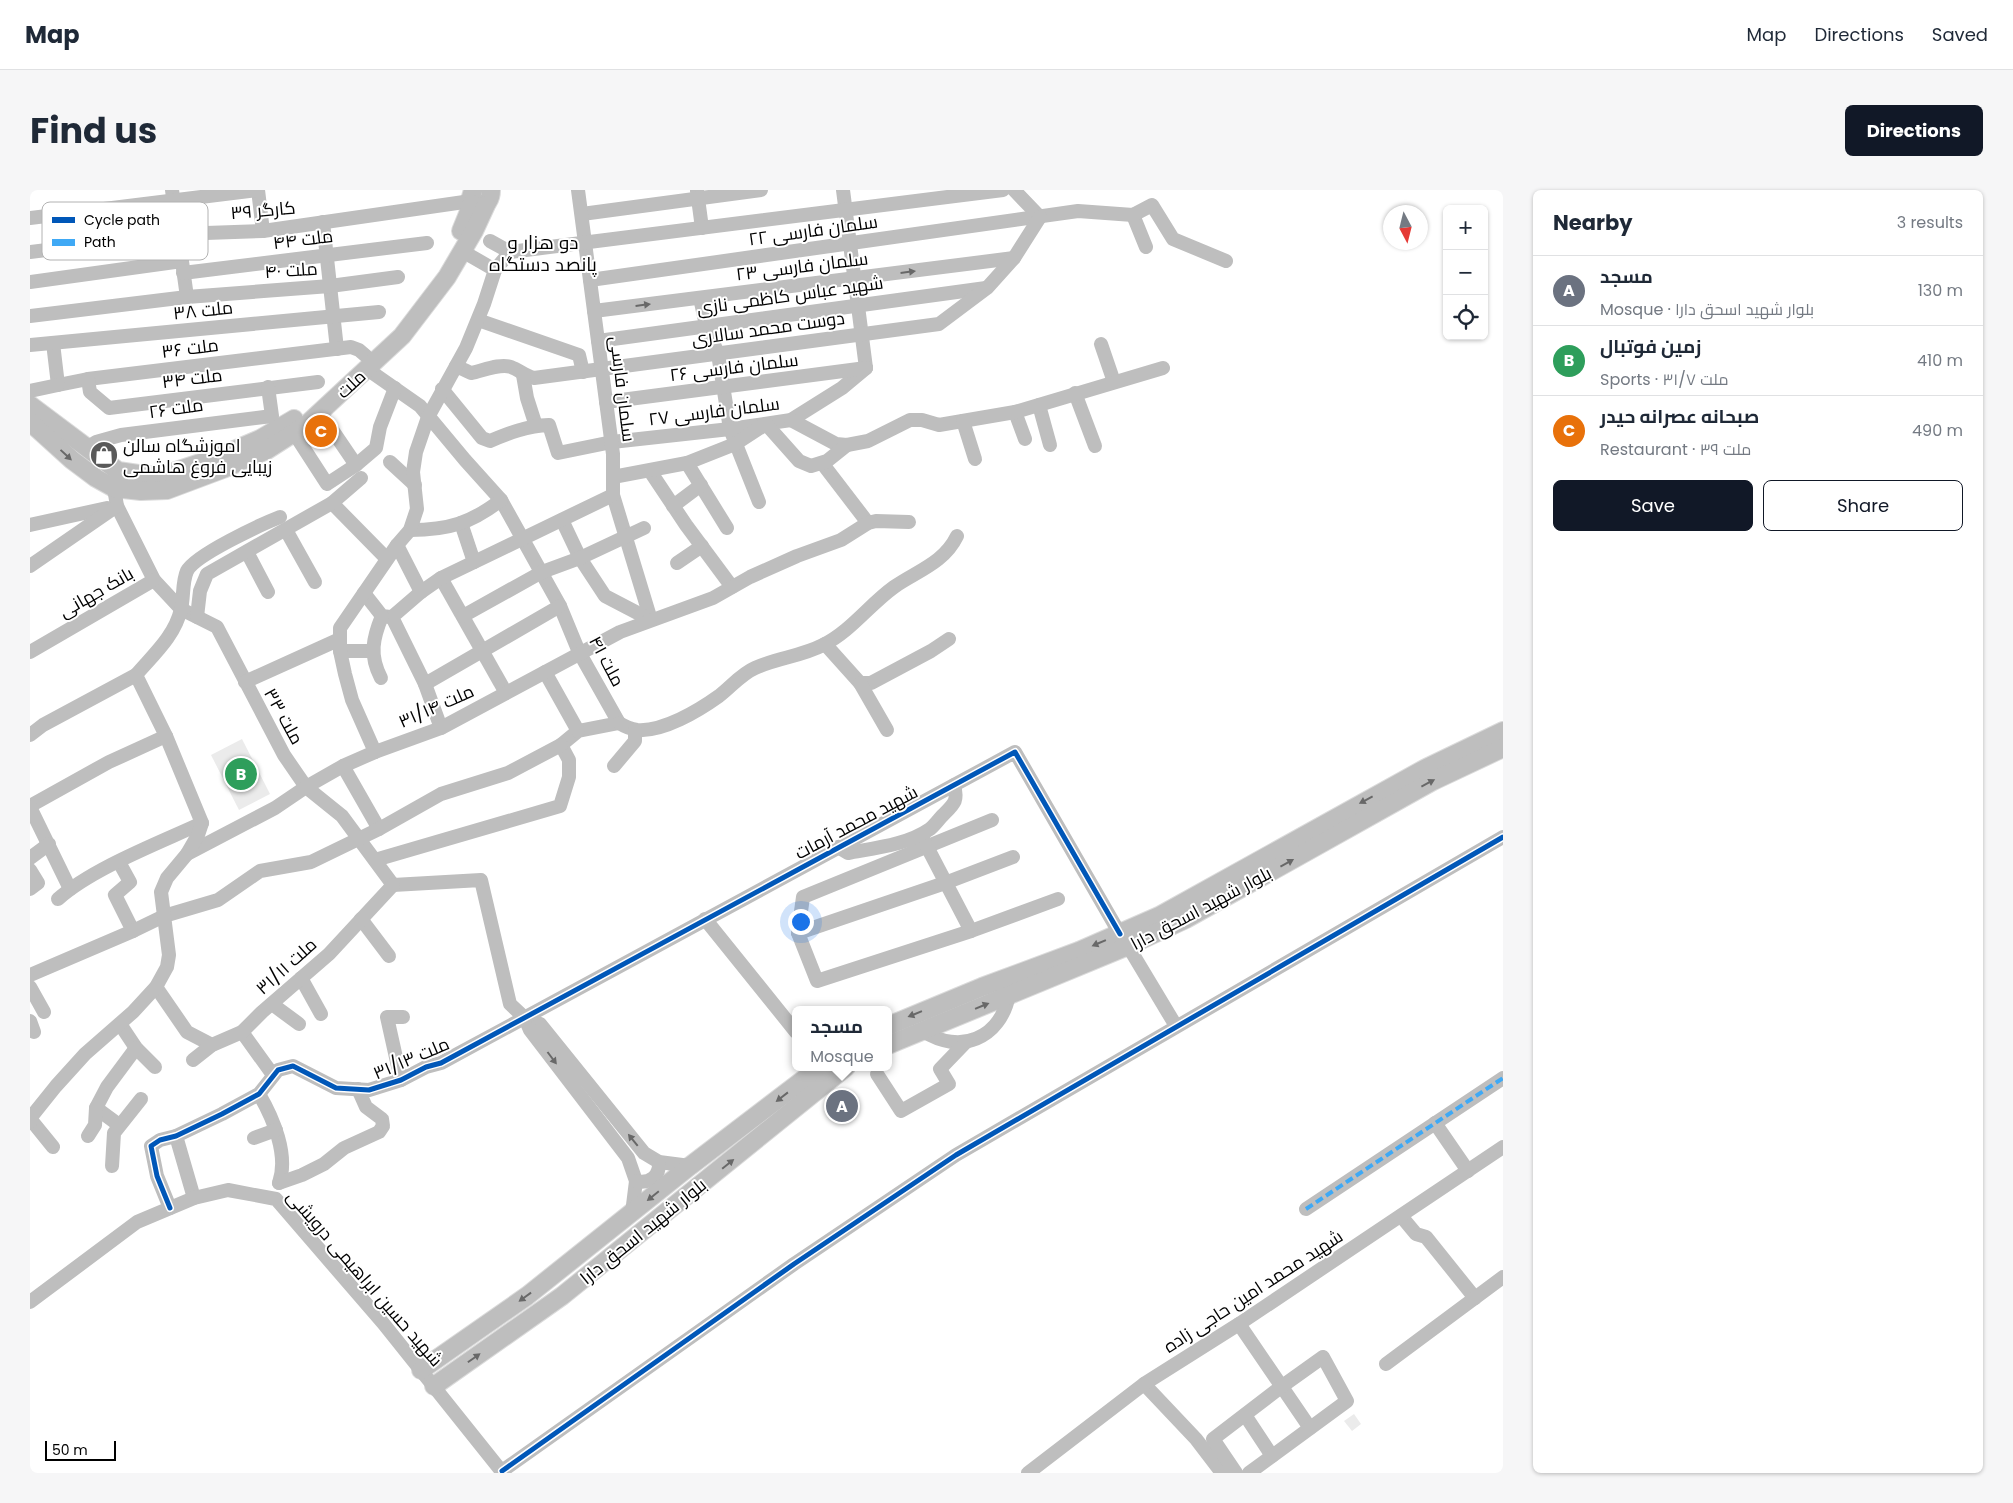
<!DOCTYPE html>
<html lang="en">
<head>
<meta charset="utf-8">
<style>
	body { margin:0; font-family:Poppins,Cairo,sans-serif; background:#f6f6f7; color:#1f2937 }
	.controls { position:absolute; right:15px; top:15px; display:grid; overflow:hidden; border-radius:8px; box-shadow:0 1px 4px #0004 }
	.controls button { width:45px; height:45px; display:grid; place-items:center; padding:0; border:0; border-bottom:1px solid #e0e1e3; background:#fff; color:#1f2937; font:25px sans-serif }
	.compass { position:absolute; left:1353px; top:15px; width:45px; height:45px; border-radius:50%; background:#fff; box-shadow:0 1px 4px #0004; rotate:173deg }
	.scale { position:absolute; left:15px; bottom:12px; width:71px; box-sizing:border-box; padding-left:5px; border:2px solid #000; border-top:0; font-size:14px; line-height:18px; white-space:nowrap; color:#000; -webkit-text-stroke:4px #fff; paint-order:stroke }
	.you { position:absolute; left:770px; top:731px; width:18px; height:18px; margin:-12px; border:4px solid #fff; border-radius:50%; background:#1a73e8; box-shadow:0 0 0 8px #1a73e833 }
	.badge { display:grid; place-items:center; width:32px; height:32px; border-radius:50%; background:#111827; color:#fff; font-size:16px; font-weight:700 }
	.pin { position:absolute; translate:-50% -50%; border:2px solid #fff; box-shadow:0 1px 5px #0006 }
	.popup { position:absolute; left:762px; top:816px; width:100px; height:65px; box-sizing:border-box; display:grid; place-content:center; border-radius:8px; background:#fff; filter:drop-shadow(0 1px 4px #0005); font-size:16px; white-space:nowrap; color:#747a83 }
	.popup b { font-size:19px; color:#1f2937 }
	.popup::after { content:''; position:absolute; left:50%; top:100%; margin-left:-10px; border:10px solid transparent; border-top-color:#fff }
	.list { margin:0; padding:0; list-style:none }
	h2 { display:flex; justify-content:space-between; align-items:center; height:65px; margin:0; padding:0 20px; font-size:21px }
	h2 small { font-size:16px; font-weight:400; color:#747a83 }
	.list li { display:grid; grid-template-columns:32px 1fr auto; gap:15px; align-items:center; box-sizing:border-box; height:70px; padding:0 20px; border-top:1px solid #e0e1e3 }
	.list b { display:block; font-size:19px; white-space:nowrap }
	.list p { margin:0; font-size:16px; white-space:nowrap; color:#747a83 }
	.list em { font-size:16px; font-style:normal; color:#747a83 }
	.actions { display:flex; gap:10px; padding:15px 20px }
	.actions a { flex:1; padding:11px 0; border:1px solid #111827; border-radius:8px; text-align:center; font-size:18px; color:#111827 }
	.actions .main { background:#111827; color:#fff }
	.icon { flex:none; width:28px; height:28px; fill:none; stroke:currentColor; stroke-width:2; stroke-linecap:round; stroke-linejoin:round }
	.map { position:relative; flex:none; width:1473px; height:1283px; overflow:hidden; border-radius:8px }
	header { display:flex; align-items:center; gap:30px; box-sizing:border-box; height:70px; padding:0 25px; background:#fff; border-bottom:1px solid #e0e1e3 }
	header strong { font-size:24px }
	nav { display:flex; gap:28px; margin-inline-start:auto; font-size:18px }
	.intro { display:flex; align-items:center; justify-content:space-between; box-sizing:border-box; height:120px; padding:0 30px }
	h1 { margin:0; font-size:35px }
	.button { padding:12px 22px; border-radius:8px; background:#111827; color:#fff; font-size:18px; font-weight:700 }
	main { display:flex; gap:30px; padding:0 30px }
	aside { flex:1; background:#fff; border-radius:8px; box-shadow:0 1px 4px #0004 }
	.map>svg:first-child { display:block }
	.green { fill:#ebebeb }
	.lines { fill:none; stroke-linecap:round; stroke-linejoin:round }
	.major-casing { stroke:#dbdbdb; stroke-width:20 }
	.minor { stroke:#bebebe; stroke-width:14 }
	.major { stroke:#bebebe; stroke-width:18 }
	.quiet { stroke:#3fa9f5; stroke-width:4; stroke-dasharray:8 4; stroke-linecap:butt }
	.cycleway-casing { stroke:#fff; stroke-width:8 }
	.cycleway { stroke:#0057b8; stroke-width:5 }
	.oneway { fill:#686868 }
	.labels { text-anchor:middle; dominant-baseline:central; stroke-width:4; stroke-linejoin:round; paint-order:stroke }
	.street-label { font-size:18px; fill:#000; stroke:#fff }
	.poi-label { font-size:18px; fill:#000; stroke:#fff; text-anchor:start }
	.neighbourhood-label { font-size:19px; fill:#000; stroke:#fff }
	.key { fill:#fff; stroke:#b2b2b2; stroke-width:1 }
	.key-label { font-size:14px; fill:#000 }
</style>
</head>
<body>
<header>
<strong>Map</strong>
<nav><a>Map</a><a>Directions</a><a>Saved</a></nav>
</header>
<div class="intro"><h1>Find us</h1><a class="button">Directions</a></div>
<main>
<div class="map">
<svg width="1473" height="1283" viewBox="0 0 1473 1283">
	<rect width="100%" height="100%" fill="#fff"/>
	<!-- green -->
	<g class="green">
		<path d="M 212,549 L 240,604 L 209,620 L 181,565 Z"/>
		<path d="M 1324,1224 L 1331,1234 L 1322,1241 L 1314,1231 Z"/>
	</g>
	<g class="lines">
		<defs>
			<g id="major">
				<path d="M 443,0 L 441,7 L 443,16 L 448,18 C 457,16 461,9 461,0"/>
				<path d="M 431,41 L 442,14"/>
				<path d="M 0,215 L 88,281 L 115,285 L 134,285 L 188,267 L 230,249 L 264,229"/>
				<path d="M 0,232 L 42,270 L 66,288 L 84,298 L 111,301 L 137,300 L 193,279 L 237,260 L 276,235 L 372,146 L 417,87 L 444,41 L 456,15"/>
				<path d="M 858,836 L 952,797 L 1049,761 L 1129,726 L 1396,578 L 1473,541"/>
				<path d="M 858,855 L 1098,756 L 1156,729 L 1403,591 L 1473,558"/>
				<path d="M 391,1180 L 497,1106 L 660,976 L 790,877"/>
				<path d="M 404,1196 L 532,1106 L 816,877"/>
			</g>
		</defs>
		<!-- major casing -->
		<use href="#major" class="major-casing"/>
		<!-- minor -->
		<g class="minor">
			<path d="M 142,0 L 157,107"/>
			<path d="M 228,0 L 233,41"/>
			<path d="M 813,0 L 836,178"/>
			<path d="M 984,0 L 1010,27"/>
			<path d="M 667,1 L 672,38"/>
			<path d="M 552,24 L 731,0"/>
			<path d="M 1103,25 L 1116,57"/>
			<path d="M 0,28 L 228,0"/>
			<path d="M 293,32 L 307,159"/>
			<path d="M 460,51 L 480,62"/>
			<path d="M 432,61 L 465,80"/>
			<path d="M 0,62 L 147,44 L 233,41 L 441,11"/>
			<path d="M 153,83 L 397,53"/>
			<path d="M 560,90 L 1048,21 L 1103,25 L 1122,15 L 1143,49 L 1196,71"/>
			<path d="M 0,92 L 152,71"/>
			<path d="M 670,108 L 676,135 L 688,164 L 700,239 L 729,312"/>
			<path d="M 564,121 L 984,68"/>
			<path d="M 0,126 L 157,107 L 300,96 L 368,87"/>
			<path d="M 448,130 L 549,165 L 553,182"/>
			<path d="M 568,151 L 956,98"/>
			<path d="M 23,153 L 28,195 L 58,189 L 321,157 L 329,160 L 336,166"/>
			<path d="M 1071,154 L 1084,192"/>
			<path d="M 0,155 L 349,122"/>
			<path d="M 426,176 L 441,183 C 452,181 470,173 481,177 C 489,180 495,186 504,188 L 909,134 L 957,98 L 984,68 L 1010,27"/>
			<path d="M 337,179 L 390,216 L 435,270 L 471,310 L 530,416 L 549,462 L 589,533 L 548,541 L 531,555 L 539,570 L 539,587 L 530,616 L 345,670"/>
			<path d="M 493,185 L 497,208 L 506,236"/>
			<path d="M 58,189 L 60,202 L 79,218 L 288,192"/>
			<path d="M 412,199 L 452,248 L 460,251 C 479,243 497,236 519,235 L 528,263 L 582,252 L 700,239 L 761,230 L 812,198 L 836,178"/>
			<path d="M 0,201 L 28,195"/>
			<path d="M 1045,203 L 1065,256"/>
			<path d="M 576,212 L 836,178"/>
			<path d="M 1009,215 L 1020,255"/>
			<path d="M 290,222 L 326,275"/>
			<path d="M 985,222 L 995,249"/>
			<path d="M 761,230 L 806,254 L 817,255 L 838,251 L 880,230 L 892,230 L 909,235 L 985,222 L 1133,178"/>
			<path d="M 933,231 L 945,269"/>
			<path d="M 264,243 L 297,294 L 326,275 L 346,258 L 350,237 L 365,198"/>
			<path d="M 57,258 L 66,252 L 91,245 L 242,226 L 238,197"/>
			<path d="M 360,272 L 385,295"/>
			<path d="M 657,273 L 697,338"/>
			<path d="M 792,273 L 838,333"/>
			<path d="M 620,281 L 656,335 L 702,397"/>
			<path d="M 583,287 L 657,273 L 705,254 L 736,234 L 769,271 L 781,276 L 797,271 L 817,255"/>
			<path d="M 84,298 L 87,316 L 124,390 L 151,419 L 187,437 L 254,565 L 276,597 L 312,626 L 363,695 L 451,690 L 480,814 L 495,828 L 510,834 L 614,963 L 629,972 L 660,976"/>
			<path d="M 583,305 L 621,430"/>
			<path d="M 302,313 L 357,369"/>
			<path d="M 643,316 L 671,295"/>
			<path d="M 532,330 L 550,368 L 575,406 L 621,430"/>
			<path d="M 431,333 L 444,372"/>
			<path d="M 0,335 L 77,318"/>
			<path d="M 256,340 L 285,392"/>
			<path d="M 380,340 C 419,340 441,333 471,310"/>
			<path d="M 367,355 L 391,402"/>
			<path d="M 217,362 L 238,402"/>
			<path d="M 647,373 L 672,356"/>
			<path d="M 0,376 L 87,316"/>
			<path d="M 411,388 L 476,503"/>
			<path d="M 334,403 L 352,426 L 360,427"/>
			<path d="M 530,416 L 395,494 L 362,427 L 391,402 L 411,388 L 583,305 L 583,264 L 548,0"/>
			<path d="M 433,426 L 512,382 L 550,368 L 614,338"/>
			<path d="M 167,427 L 170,401 L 177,384 L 302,313 L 331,288"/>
			<path d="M 795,454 L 830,493 L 841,493 L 901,461 L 919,449"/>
			<path d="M 310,461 L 343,461"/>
			<path d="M 0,462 L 124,390"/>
			<path d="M 515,482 L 548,541"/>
			<path d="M 351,488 C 339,465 343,448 352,426"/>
			<path d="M 215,492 L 310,449"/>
			<path d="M 830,493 L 857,540"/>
			<path d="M 395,494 L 411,538"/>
			<path d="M 589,533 C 594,536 601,539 607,540 C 633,542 668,521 689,506 C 701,497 711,484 725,478 C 747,468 772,466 793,455 C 821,441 839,415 864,397 C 887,381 914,373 927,346"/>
			<path d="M 0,545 L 13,535 L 106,485"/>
			<path d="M 345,562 L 322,510 L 315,484 L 310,461 L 310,438 L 367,355 L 380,340 L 387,319 L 383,282 L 386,262 L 398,227 L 436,158 L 454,114 L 465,80 L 480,62 L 973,0"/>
			<path d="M 313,576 L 349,639"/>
			<path d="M 584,576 L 605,551 L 605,540"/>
			<path d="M 0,616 L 79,572 L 136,546"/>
			<path d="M 0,617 L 40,699"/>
			<path d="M 962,630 L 773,707 L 768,743 L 787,791 L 941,741 L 1028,709"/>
			<path d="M 893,649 L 941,741"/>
			<path d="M 808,657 L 818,663 C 845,658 877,655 900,639 C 905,635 909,629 913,625 C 925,613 928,611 924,595"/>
			<path d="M 157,664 L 245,618 L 276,597 L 313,576 L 345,562 L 411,538 L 590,442 L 683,408 L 720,387 L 767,366 L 811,350 L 838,333 L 846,331 L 879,332"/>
			<path d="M 0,668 L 19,654"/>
			<path d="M 89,672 L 100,692 L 85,705 L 103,741"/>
			<path d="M 0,680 L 8,693 L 0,699"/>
			<path d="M 28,709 C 63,678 129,653 172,633"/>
			<path d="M 331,729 L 359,766"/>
			<path d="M 675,729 L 766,842"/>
			<path d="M 768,743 L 915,693 L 983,667"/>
			<path d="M 1098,756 L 1146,836"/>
			<path d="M 0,785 L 103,741 L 134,726 L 188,710 L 230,681 L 281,672 L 349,639 L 411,604 L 478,583 L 531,555"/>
			<path d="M 271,788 L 291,824"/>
			<path d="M 0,797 L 14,822"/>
			<path d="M 126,797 L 157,842 L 182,855"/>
			<path d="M 242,814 L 269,834"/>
			<path d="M 495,828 L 500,840 L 598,968 L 606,991 L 602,1023"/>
			<path d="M 0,831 L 4,842"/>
			<path d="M 90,834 L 106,858 L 125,877"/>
			<path d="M 893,841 C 930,865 970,849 979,805"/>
			<path d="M 212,842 L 243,885"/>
			<path d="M 163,870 L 182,855 L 212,842 L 232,822 L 299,764 L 363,695"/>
			<path d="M 847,884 L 871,921 L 919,894 L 910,879 L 936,852"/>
			<path d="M 371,890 L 357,827 L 373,827"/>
			<path d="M 229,904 C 243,928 259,965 249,993"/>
			<path d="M 66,918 L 89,935"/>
			<path d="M 1,930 L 23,957"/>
			<path d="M 0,932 L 2,926 L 26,896 L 55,864 L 103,822 L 126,797 L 137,777 L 139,765 L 131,702 L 137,688 L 157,664 L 168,645 L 172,633 L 136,546 L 106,485 C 123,465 145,446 151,419 C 154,407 152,392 157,381 C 165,365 232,334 250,327"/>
			<path d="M 1405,933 L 1438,981"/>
			<path d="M 58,946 L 65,935 L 66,918 L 77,897 L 106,858"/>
			<path d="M 146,946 L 164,1008"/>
			<path d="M 224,948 L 246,940"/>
			<path d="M 82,976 L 84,943 L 111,909"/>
			<path d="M 606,991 C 620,994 630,986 629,972"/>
			<path d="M 249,993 L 272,985 L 294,974 L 314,958 L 349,942 L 353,936 L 352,929 L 336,917 L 328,899"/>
			<path d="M 140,1018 L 127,986 L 121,956 L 130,950 L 146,946 L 192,924 L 229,904 L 248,880 L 263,876 L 306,898 L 339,900 L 371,890 L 396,877 L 411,873 L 985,562 L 1090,744"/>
			<path d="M 1276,1019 L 1473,888"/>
			<path d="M 1371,1026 L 1386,1044 L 1396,1047 L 1445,1108"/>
			<path d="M 0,1112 L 107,1032 L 164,1008 L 198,1000 L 246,1009 L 353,1133 L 473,1283"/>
			<path d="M 1209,1134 L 1280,1238"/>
			<path d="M 1356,1174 L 1473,1087"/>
			<path d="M 1114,1194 L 1166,1249 L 1192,1283"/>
			<path d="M 1215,1225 L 1242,1266"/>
			<path d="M 472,1281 L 764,1074 L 926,965 L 1473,647"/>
			<path d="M 998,1283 L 1114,1194 L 1209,1134 L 1473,957"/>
			<path d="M 1206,1283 L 1183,1249 L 1251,1197 L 1293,1167 L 1317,1211 L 1219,1283"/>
		</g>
		<!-- major -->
		<use href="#major" class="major"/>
		<!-- quiet -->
		<path class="quiet" d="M 1276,1019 L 1473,888"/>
		<defs>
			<g id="cycleway">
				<path d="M 140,1018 L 127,986 L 121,956 L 130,950 L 146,946 L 192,924 L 229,904 L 248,880 L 263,876 L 306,898 L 339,900 L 371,890 L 396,877 L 411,873 L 985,562 L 1090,744"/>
				<path d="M 472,1281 L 764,1074 L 926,965 L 1473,647"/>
			</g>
		</defs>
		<!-- cycleway casing -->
		<use href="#cycleway" class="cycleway-casing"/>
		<!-- cycleway -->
		<use href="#cycleway" class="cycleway"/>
	</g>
	<!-- one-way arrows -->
	<defs><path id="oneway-solid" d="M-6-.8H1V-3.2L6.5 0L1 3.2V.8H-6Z" transform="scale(1.25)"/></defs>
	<g class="oneway">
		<use href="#oneway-solid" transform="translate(878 82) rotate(-7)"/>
		<use href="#oneway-solid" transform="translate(613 115) rotate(-7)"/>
		<use href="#oneway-solid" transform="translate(36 265) rotate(43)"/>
		<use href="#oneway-solid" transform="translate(1398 593) rotate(-28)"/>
		<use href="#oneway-solid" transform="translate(1336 610) rotate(152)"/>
		<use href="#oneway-solid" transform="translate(1257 673) rotate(-29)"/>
		<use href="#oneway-solid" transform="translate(1069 753) rotate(157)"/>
		<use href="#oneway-solid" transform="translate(952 816) rotate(-22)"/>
		<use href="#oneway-solid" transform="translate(885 824) rotate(158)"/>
		<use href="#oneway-solid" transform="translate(522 868) rotate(53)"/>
		<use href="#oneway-solid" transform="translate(752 907) rotate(142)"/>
		<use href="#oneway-solid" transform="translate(603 950) rotate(-129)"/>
		<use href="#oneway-solid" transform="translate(698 974) rotate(-39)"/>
		<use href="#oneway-solid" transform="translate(623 1006) rotate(141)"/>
		<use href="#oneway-solid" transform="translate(495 1107) rotate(144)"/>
		<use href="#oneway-solid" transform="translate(444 1168) rotate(-35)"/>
	</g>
	<!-- icons -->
	<defs>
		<symbol id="shop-disc" viewBox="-11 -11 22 22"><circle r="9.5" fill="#595959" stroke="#fff"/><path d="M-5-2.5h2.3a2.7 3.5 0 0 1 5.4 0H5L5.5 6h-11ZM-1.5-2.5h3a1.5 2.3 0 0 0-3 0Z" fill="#fff"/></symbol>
	</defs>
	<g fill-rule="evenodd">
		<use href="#shop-disc" x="58" y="249" width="32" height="32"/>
	</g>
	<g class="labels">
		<!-- street labels -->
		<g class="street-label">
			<text transform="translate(233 20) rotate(-5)">کارگر ۳۹</text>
			<text transform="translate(783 40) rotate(-8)">سلمان فارسی ۲۲</text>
			<text transform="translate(273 49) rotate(-7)">ملت ۴۴</text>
			<text transform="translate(772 76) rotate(-7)">سلمان فارسی ۲۳</text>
			<text transform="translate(261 80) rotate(-4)">ملت ۴۰</text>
			<text transform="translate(760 105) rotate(-8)">شهید عباس کاظمی نازی</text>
			<text transform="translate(173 120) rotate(-6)">ملت ۳۸</text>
			<text transform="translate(738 138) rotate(-8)">دوست محمد سالاری</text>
			<text transform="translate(160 158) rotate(-7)">ملت ۳۶</text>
			<text transform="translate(704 177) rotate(-7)">سلمان فارسی ۲۶</text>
			<text transform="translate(162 188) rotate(-7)">ملت ۳۴</text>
			<text transform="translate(321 194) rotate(-43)">ملت</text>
			<text transform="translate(593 199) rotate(83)">سلمان فارسی</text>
			<text transform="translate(146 218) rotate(-8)">ملت ۲۶</text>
			<text transform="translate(684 221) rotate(-7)">سلمان فارسی ۲۷</text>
			<text transform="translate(66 402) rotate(-30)">بانک جهانی</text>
			<text transform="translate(577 471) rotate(62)">ملت ۴۱</text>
			<text transform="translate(406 516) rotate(-24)">ملت ۳۱/۱۴</text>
			<text transform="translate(254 526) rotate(61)">ملت ۳۳</text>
			<text transform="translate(826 632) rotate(-28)">شهید محمد آرمات</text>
			<text transform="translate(1171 718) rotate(-28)">بلوار شهید اسحق دارا</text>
			<text transform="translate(256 776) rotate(-42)">ملت ۳۱/۱۱</text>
			<text transform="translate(381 868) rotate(-23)">ملت ۳۱/۱۳</text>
			<text transform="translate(613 1041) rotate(-39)">بلوار شهید اسحق دارا</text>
			<text transform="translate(335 1088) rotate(49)">شهید حسین ابراهیمی درویشی</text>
			<text transform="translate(1223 1101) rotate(-33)">شهید محمد امین حاجی زاده</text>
		</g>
		<!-- poi labels -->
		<g class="poi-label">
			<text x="93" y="255">اموزشگاه سالن<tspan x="93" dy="21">زیبایی فروغ هاشمی</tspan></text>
		</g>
		<!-- neighbourhood labels -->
		<g class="neighbourhood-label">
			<text x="513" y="52">دو هزار و<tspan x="513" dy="22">پانصد دستگاه</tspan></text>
		</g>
	</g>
	<!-- legend -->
	<rect x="12" y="12" width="166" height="58" rx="8" class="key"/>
	<rect x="22" y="27" width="23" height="6" fill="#0057b8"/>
	<rect x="22" y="49" width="23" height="7" fill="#3fa9f5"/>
	<g class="key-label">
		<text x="54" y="35">Cycle path</text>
		<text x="54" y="57">Path</text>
	</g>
</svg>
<div class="controls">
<button>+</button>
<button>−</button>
<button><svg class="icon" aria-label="locate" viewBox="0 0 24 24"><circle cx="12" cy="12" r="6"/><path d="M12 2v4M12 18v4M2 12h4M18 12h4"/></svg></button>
</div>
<svg class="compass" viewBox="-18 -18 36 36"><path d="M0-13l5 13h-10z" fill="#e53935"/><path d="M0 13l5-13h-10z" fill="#747a83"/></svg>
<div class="scale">50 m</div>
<div class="you"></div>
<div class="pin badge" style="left:812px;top:916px;background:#6b7280">A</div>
<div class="popup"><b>مسجد</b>Mosque</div>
<div class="pin badge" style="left:211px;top:584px;background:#2e9e5b">B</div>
<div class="pin badge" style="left:291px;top:241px;background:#e8710a">C</div>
</div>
<aside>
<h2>Nearby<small>3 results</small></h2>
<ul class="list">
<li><span class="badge" style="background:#6b7280">A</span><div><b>مسجد</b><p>Mosque · بلوار شهید اسحق دارا</p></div><em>130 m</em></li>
<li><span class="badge" style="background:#2e9e5b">B</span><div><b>زمین فوتبال</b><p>Sports · ملت ۳۱/۷</p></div><em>410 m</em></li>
<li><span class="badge" style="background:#e8710a">C</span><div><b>صبحانه عصرانه حیدر</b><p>Restaurant · ملت ۳۹</p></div><em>490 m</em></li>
</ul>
<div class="actions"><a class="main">Save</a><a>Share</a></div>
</aside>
</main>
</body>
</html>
